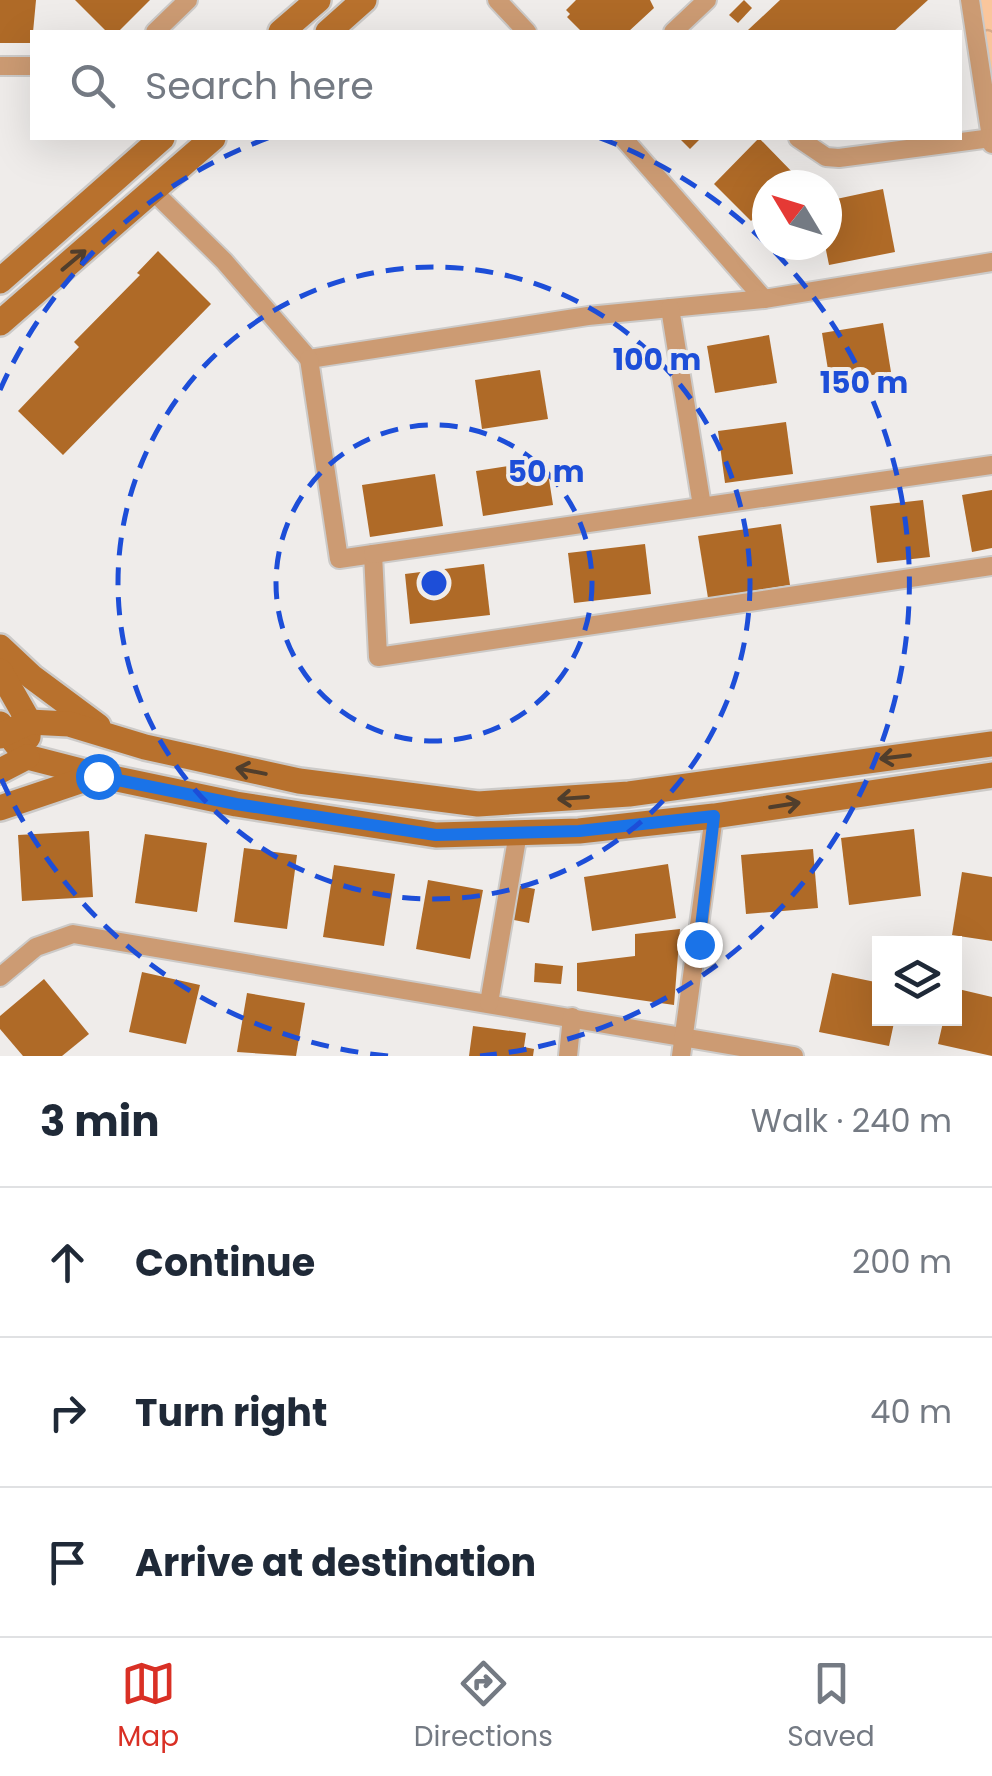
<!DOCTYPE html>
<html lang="en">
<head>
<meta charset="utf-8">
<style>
	body { margin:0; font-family:Poppins,sans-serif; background:#f2f2f3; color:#1f2937 }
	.controls { position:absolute; right:30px; bottom:30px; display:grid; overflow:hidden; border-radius:0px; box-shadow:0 10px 40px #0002 }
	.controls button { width:90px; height:90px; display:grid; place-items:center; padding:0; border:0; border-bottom:2px solid #e0e1e3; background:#fff; color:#1f2937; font:50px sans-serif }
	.compass { position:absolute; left:752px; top:170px; width:90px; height:90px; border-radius:50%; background:#fff; box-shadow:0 10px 40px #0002; rotate:308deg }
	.stop { position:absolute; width:30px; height:30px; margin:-22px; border:8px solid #1a73e8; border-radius:50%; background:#fff }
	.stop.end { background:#1a73e8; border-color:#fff; box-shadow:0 2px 10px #0008 }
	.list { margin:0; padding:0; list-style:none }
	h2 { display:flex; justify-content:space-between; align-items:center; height:130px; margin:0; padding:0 40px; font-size:42px }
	h2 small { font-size:32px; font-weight:400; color:#747a83 }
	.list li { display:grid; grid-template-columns:65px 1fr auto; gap:30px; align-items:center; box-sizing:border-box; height:150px; padding:0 40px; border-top:2px solid #e0e1e3 }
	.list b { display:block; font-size:38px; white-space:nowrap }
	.list em { font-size:32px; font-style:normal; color:#747a83 }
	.icon { flex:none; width:55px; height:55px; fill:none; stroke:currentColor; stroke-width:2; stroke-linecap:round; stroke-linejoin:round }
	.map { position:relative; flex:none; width:992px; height:1056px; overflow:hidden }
	.search { position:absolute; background:#fff; box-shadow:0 10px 40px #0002; left:30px; right:30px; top:30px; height:110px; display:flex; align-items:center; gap:25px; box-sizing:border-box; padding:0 35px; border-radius:0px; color:#747a83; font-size:38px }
	.sheet { height:580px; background:#fff }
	nav { display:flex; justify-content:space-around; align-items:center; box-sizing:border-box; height:140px; border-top:2px solid #e0e1e3; background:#fff; font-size:28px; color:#747a83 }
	nav a { display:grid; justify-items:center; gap:5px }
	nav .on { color:#d93025 }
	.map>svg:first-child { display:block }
	.forest { fill:url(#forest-crowns) }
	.building { fill:#af6a27 }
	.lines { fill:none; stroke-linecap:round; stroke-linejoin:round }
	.minor-casing { stroke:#cccac8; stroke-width:22 }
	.secondary-casing { stroke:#cccac8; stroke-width:30 }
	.minor { stroke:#cc9b73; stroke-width:18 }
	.secondary { stroke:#b8712d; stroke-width:25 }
	.oneway { stroke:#503e2c }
	.route { stroke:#1a73e8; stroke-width:12 }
	.ring { fill:none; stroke:#1d4ed8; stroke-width:5; stroke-dasharray:18 12 }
	.centre { fill:#1d4ed8; stroke:#efecea; stroke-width:5 }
	.ring-label { font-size:30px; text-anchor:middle; font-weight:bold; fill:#1d4ed8; stroke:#efecea; stroke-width:8; stroke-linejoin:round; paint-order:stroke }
</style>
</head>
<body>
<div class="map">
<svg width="992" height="1056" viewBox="0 0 992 1056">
	<defs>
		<pattern id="forest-crowns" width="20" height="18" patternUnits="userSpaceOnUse" patternTransform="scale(2.5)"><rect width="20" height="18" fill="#fac69c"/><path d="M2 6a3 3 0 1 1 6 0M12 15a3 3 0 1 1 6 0" fill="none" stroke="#d7aa87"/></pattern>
	</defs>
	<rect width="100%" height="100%" fill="#efecea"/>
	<!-- forest -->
	<path class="forest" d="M 975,0 L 992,0 L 992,109 Z"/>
	<!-- building -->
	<g class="building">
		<path d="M 0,0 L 36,0 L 32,43 L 0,43 Z"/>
		<path d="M 75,0 L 150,0 L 118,32 L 107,32 Z"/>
		<path d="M 576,0 L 650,0 L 654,8 L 628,32 L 582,32 L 567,17 L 570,14 L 566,10 Z"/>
		<path d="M 744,0 L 752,8 L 738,23 L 729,15 Z"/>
		<path d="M 780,0 L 928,0 L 893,32 L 751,32 L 748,30 Z"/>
		<path d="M 679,138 L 701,138 L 690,149 Z"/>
		<path d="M 759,138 L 796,176 L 788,185 L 767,185 L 767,206 L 751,221 L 714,184 Z"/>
		<path d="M 883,189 L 895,252 L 829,265 L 825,245 L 827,201 Z"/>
		<path d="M 158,251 L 211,304 L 63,455 L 18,411 L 79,347 L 74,342 L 140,275 L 137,273 Z"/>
		<path d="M 883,323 L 891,372 L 830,382 L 822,333 Z"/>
		<path d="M 769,335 L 777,383 L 715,393 L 707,346 Z"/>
		<path d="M 540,370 L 548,419 L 482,429 L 475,380 Z"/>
		<path d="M 786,422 L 793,474 L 725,483 L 718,431 Z"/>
		<path d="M 546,460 L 553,505 L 483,516 L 476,471 Z"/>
		<path d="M 435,474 L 443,526 L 370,537 L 362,485 Z"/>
		<path d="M 992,490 L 992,548 L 972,552 L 962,495 Z"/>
		<path d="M 923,500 L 930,557 L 877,563 L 870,506 Z"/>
		<path d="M 781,524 L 790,585 L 708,598 L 698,536 Z"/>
		<path d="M 645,544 L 651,594 L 574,603 L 568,553 Z"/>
		<path d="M 484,564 L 490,615 L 410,624 L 405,574 Z"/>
		<path d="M 914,829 L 921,896 L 849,905 L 841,838 Z"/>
		<path d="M 89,831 L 93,897 L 22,901 L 18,835 Z"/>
		<path d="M 145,834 L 207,843 L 197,912 L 135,903 Z"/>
		<path d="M 244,848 L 297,855 L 287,929 L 234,922 Z"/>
		<path d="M 813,849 L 818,908 L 746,914 L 741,855 Z"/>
		<path d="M 668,864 L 676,918 L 592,931 L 584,877 Z"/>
		<path d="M 334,865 L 395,874 L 384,946 L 323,937 Z"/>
		<path d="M 962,872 L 992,877 L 992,941 L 952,935 Z"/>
		<path d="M 428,880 L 483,890 L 470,959 L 416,949 Z"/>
		<path d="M 516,885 L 535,889 L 529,923 L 509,919 Z"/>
		<path d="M 680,929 L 674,1005 L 577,991 L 577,963 L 635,956 L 635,934 Z"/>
		<path d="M 535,963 L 563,966 L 561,984 L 534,982 Z"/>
		<path d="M 142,972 L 200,985 L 186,1044 L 129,1032 Z"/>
		<path d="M 832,973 L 880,983 L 880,1018 L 895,1018 L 889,1046 L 819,1032 Z"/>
		<path d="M 44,979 L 89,1034 L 62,1056 L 23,1056 L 0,1029 L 0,1016 Z"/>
		<path d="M 954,988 L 992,997 L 992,1056 L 938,1044 L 944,1018 L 954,1018 Z"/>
		<path d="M 247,993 L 305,1003 L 296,1056 L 237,1052 Z"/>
		<path d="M 473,1026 L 526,1033 L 524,1047 L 534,1049 L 533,1056 L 469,1056 Z"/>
	</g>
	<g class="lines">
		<defs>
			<g id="minor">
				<path d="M 497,0 L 527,32"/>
				<path d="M 970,0 L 992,144"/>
				<path d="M 155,32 L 188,0"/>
				<path d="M 673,32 L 707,0"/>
				<path d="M 0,66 L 32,66"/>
				<path d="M 623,138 L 764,299"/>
				<path d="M 798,138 L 826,157 L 839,158 L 992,138"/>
				<path d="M 154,192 L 224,261 L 309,359 L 588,316 L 764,299 L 992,262"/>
				<path d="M 670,308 L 702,506"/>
				<path d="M 309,359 L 339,559 L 373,554 L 378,657 L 992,566"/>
				<path d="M 373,554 L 992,465"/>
				<path d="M 0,977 L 36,947 L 73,934 L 794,1056"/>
				<path d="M 489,1003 L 518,833"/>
				<path d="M 568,1056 L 572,1017"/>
				<path d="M 681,1056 L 714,816"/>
			</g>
			<g id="secondary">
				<path d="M 281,32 L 318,0"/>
				<path d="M 328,32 L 364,0"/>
				<path d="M 0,281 L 162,138"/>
				<path d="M 0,323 L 213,138"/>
				<path d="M 0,647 L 32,677 L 98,726"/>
				<path d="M 0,671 L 29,722 L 28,737"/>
				<path d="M 0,724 L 27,757 L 97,775"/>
				<path d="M 0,736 L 29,722 L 69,724 L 145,747 L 299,781 L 478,804 L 629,794 L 992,744"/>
				<path d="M 0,771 L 27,757"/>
				<path d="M 0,808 L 98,775 L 236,804 L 436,835 L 579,831 L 714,816 L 992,775"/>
			</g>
		</defs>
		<!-- minor casing -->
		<use href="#minor" class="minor-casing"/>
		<!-- secondary casing -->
		<use href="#secondary" class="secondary-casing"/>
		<!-- minor -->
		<use href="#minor" class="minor"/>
		<!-- secondary -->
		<use href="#secondary" class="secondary"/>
	</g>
	<!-- one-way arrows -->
	<defs><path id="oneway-shaft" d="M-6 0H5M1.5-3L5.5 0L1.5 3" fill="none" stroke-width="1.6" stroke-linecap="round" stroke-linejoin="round" transform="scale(2.5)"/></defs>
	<g class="oneway">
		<use href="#oneway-shaft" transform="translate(74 260) rotate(-40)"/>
		<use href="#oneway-shaft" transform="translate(895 757) rotate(173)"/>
		<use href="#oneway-shaft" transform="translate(251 771) rotate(-169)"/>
		<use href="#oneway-shaft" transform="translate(573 798) rotate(176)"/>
		<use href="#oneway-shaft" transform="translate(785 805) rotate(-9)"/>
	</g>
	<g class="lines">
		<!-- route -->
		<path class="route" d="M 98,776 L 236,804 L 436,835 L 579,831 L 714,816 L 699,944"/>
	</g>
	<!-- distance rings -->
	<g class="ring">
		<circle cx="434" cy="583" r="158"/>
		<circle cx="434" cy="583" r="316"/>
		<path d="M388 1056A475 475 0 0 1 0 776M0 390A475 475 0 0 1 268 138M600 138A475 475 0 0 1 480 1056"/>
	</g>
	<circle cx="434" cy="583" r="15" class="centre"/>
	<g class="ring-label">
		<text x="657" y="370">100 m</text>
		<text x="864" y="393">150 m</text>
		<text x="546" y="482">50 m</text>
	</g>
</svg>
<div class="controls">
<button><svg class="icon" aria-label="layers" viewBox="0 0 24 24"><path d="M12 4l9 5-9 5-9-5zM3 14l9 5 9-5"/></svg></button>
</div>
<svg class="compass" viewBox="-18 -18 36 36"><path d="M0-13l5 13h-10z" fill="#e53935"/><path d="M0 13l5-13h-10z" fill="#747a83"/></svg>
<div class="stop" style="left:98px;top:776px"></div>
<div class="stop end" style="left:699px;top:944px"></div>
<div class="search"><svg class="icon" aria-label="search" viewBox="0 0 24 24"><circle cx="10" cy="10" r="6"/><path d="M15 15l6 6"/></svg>Search here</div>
</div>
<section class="sheet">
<h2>3 min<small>Walk · 240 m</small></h2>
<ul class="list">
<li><svg class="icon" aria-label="ahead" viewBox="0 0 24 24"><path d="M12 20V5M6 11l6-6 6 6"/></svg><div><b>Continue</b></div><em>200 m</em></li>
<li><svg class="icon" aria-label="right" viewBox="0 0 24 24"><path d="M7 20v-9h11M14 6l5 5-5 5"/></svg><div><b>Turn right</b></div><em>40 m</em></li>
<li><svg class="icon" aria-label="arrive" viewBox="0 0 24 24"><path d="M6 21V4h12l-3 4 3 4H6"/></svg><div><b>Arrive at destination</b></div></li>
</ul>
</section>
<nav>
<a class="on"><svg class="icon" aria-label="map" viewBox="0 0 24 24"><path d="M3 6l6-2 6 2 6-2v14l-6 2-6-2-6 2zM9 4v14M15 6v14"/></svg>Map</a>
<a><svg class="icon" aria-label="directions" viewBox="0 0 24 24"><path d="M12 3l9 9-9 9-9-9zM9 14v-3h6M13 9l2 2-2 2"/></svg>Directions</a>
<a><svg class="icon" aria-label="saved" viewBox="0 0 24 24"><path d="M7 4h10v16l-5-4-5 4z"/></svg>Saved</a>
</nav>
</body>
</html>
